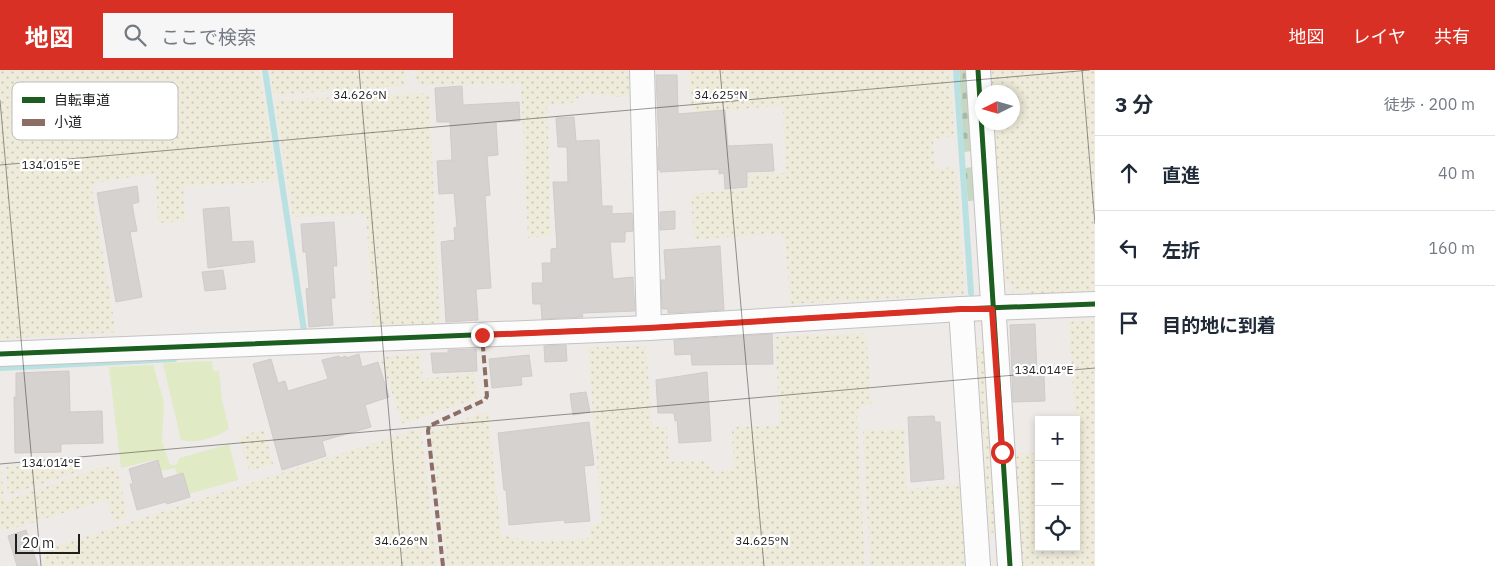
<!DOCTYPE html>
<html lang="ja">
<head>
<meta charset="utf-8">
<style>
	body { margin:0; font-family:"IBM Plex Sans","Noto Sans JP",sans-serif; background:#f6f6f7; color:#1f2937 }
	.controls { position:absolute; right:15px; bottom:15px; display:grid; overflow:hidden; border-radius:0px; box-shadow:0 2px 8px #0003 }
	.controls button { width:45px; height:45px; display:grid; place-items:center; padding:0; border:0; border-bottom:1px solid #e0e1e3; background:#fff; color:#1f2937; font:25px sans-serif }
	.compass { position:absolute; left:975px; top:15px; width:45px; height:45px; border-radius:50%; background:#fff; box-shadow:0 2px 8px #0003; rotate:265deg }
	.scale { position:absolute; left:15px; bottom:12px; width:65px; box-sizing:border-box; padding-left:5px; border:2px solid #1f1f1f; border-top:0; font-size:14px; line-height:18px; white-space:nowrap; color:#1f1f1f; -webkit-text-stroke:4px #fff; paint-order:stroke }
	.stop { position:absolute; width:15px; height:15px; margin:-11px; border:4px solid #d93025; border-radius:50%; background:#fff }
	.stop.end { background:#d93025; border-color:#fff; box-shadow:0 1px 5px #0008 }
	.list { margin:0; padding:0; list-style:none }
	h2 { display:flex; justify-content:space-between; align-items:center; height:65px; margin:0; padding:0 20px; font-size:21px }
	h2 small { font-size:16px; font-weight:400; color:#747a83 }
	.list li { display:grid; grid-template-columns:32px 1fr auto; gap:15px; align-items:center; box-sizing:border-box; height:75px; padding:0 20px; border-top:1px solid #e0e1e3 }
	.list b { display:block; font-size:19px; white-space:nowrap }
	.list em { font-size:16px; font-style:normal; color:#747a83 }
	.icon { flex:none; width:28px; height:28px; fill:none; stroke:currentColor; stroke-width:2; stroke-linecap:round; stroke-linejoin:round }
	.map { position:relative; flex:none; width:1095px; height:496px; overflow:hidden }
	header { display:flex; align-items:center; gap:30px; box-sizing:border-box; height:70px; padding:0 25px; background:#d93025; color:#fff }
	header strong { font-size:24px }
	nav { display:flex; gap:28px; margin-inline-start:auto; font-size:18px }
	.search { width:350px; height:45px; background:#f6f6f7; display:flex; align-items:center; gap:12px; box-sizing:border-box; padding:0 18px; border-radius:0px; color:#747a83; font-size:19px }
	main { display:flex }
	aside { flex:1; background:#fff }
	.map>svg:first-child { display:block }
	.farmland { fill:url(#farmland-dots) }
	.grass { fill:#e0ebc5 }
	.cemetery { fill:url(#cemetery-stones) }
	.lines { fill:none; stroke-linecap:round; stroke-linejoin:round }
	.stream { stroke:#b9e1e2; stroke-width:6 }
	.building { fill:#d6d2d0; stroke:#d1cbc9 }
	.minor-casing { stroke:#c4c3c2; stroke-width:26 }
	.minor { stroke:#fcfcfc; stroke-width:24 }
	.quiet { stroke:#8d6e63; stroke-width:4; stroke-dasharray:8 4; stroke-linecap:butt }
	.cycleway-casing { stroke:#fff; stroke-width:8 }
	.cycleway { stroke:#1b5e20; stroke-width:5 }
	.route { stroke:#d93025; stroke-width:6 }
	.ticks { fill:none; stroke:#1f1f1f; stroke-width:1; stroke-opacity:0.45 }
	.key { fill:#fff; stroke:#bcbcbc; stroke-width:1 }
	.key-label { font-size:14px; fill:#1f1f1f }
	.ticks-label { font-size:12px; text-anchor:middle; fill:#1f1f1f; stroke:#fff; stroke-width:4.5; stroke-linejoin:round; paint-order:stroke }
</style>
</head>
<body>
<header>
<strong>地図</strong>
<div class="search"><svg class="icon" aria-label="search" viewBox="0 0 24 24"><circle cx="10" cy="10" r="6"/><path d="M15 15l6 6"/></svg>ここで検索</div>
<nav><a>地図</a><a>レイヤ</a><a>共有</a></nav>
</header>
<main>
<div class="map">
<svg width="1095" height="496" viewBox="0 0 1095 496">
	<defs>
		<pattern id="farmland-dots" width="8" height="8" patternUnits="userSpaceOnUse" patternTransform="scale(1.25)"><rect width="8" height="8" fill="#efebda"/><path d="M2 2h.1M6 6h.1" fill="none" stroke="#ccc9bb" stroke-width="1.8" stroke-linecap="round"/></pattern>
		<pattern id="cemetery-stones" width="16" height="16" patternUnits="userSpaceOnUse" patternTransform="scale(1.25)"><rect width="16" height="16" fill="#c6d8c3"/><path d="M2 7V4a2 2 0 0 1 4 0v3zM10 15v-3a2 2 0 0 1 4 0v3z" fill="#aab9a7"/></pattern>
	</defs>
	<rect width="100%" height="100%" fill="#edeae8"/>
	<!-- farmland -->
	<g class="farmland">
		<path d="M 0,0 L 259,0 L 276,109 L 272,112 L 183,116 L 186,151 L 159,153 L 155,103 L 91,114 L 116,262 L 0,269 Z"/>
		<path d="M 270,0 L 405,0 L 405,13 L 400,16 L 274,25 Z"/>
		<path d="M 415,0 L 636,0 L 636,24 L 619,27 L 584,23 L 572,33 L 547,35 L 551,166 L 528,168 L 521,13 L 425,15 L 417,13 Z"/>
		<path d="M 689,0 L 950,0 L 954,66 L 933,69 L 935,99 L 956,97 L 962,180 L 964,224 L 790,234 L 785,164 L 694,169 L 691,124 L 749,119 L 748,104 L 786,103 L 783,36 L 697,42 L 691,37 Z"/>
		<path d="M 987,0 L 1095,0 L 1095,227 L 1029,231 L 1029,221 L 1012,222 L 1011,214 L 1000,214 L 990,53 L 1012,52 L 1012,22 L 988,22 Z"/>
		<path d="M 429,23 L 440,258 L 374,261 L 366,144 L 293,147 L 275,30 Z"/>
		<path d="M 1095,251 L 1095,496 L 1016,496 L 1009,384 L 1039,383 L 1039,477 L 1076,477 L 1076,350 L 1075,350 L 1069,252 Z"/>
		<path d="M 866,263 L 872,335 L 863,336 L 858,340 L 857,349 L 865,496 L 447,496 L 431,361 L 479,344 L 488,343 L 501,465 L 535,472 L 591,468 L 589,455 L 602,453 L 588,278 L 646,275 L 652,357 L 667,357 L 669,392 L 705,391 L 714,402 L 734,400 L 732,361 L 737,357 L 780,355 L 775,267 Z"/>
		<path d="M 991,277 L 1002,462 L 990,463 L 977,278 Z"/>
		<path d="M 420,283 L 423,309 L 475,303 L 477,328 L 403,354 L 381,291 L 386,287 Z"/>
		<path d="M 421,358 L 437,496 L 45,496 L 44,480 Z"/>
		<path d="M 264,359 L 273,394 L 249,401 L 239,367 Z"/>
		<path d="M 904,359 L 907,419 L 962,415 L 968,496 L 870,496 L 863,361 Z"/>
		<path d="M 0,385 L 4,431 L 96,399 L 115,396 L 118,401 L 126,441 L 125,449 L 114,453 L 107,432 L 102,431 L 8,460 L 0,460 Z"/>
		<path d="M 81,389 L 83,400 L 8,425 L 6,397 Z"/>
	</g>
	<!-- grass -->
	<g class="grass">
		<path d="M 212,291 L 213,301 L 219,301 L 222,330 L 229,359 C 214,368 198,374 181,370 L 163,293 Z"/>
		<path d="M 153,295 L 164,332 L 162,371 L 170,395 L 176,395 L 180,388 L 229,374 L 238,410 L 185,425 L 175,398 L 159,401 L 157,389 L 121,398 L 109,297 Z"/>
	</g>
	<!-- cemetery -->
	<g class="cemetery">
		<path d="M 959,0 L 974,0 L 980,80 L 964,82 Z"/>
		<path d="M 981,96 L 983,130 L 968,131 L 965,98 Z"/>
	</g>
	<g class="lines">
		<!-- stream -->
		<g class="stream">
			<path d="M 265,0 L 304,261"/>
			<path d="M 956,0 L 971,223"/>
			<path d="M 0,298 L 174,289"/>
		</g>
	</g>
	<!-- building -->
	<g class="building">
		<path d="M 656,5 L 677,5 L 678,44 L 725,40 L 728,76 L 772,74 L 774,101 L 747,102 L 747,117 L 725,119 L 724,103 L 719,104 L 719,99 L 660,102 L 660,99 L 658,100 L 658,77 L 659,77 Z"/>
		<path d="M 462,16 L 463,35 L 519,32 L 520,51 L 496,52 L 498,85 L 487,86 L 490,125 L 485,126 L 491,218 L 476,219 L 478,250 L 446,252 L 441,172 L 455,170 L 454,158 L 457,157 L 454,123 L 439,124 L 437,91 L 452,90 L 450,52 L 437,52 L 435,18 Z"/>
		<path d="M 574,47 L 576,71 L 599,70 L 602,136 L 612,136 L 612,144 L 632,143 L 633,161 L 625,162 L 625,172 L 610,172 L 613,209 L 633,207 L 635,241 L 582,243 L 583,247 L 542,249 L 541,234 L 533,234 L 532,213 L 543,213 L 542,193 L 551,193 L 551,179 L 557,178 L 553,112 L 568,112 L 567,77 L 558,77 L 556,48 Z"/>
		<path d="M 137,116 L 139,132 L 132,134 L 137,161 L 130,162 L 142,227 L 116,232 L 97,123 Z"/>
		<path d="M 229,137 L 232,172 L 253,171 L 255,192 L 208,198 L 203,139 Z"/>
		<path d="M 675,141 L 675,159 L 660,160 L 660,142 Z"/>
		<path d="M 334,152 L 337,196 L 333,196 L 335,228 L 331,228 L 333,255 L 309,257 L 306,219 L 309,218 L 306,182 L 303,182 L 301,154 Z"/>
		<path d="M 720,176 L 724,240 L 668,243 L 668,239 L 662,239 L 661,210 L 666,210 L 664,180 Z"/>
		<path d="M 223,200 L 226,219 L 205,221 L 202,202 Z"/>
		<path d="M 1035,254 L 1037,306 L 1044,306 L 1045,331 L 1013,332 L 1010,255 Z"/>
		<path d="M 772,264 L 773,294 L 692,295 L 691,284 L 675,285 L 674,270 Z"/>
		<path d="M 566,275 L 567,291 L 545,292 L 544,276 Z"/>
		<path d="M 476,279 L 477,301 L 433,303 L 431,283 L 448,283 L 448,280 Z"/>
		<path d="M 359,284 L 362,297 L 378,292 L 389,327 L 365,335 L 371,357 L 322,371 L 326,386 L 282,400 L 253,294 L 271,289 L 278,313 L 285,311 L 288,321 L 328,309 L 322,290 L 339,286 L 340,288 L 346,286 L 346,288 Z"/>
		<path d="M 529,285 L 532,306 L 521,307 L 522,315 L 492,318 L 489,289 Z"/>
		<path d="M 69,301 L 70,342 L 102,341 L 103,373 L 61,374 L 61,382 L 15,383 L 14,327 L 16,327 L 16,303 Z"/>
		<path d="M 707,302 L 711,371 L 679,373 L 677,350 L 675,351 L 674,343 L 658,343 L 656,310 Z"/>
		<path d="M 586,322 L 590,342 L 573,345 L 570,324 Z"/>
		<path d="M 934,346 L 935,352 L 940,352 L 944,409 L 911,412 L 908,347 Z"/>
		<path d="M 589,352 L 594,395 L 584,396 L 590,451 L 565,453 L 564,450 L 509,455 L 506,420 L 504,420 L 498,363 Z"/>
		<path d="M 158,390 L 163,409 L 183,403 L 190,427 L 167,434 L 166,432 L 137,440 L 130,414 L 133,414 L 129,399 Z"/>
		<path d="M 26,460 L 38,496 L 17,496 L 8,466 Z"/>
	</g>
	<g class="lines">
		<defs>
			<g id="minor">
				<path d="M 642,0 L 649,258"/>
				<path d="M 978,0 L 1010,496"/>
				<path d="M 961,239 L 978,496"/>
				<path d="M 0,284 L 649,258 L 961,239 L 1095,234"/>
			</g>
		</defs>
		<!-- minor casing -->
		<use href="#minor" class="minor-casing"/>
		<!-- minor -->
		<use href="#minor" class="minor"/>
		<!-- quiet -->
		<path class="quiet" d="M 443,496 L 428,361 L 429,356 L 485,330 L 487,326 L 482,265"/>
		<defs>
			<g id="cycleway">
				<path d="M 978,0 L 1010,496"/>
				<path d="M 0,284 L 649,258 L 961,239 L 1095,234"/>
			</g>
		</defs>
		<!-- cycleway casing -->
		<use href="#cycleway" class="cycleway-casing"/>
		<!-- cycleway -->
		<use href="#cycleway" class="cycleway"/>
	</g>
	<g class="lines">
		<!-- route -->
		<path class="route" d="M 482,265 L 649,258 L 961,239 L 992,239 L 1002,382"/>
	</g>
	<!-- ticks -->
	<path class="ticks" d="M 359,0 L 402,496M 720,0 L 764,496M 1082,0 L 1095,154M 0,30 L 41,496M 0,95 L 1090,0M 0,394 L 1095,298"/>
	<!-- legend -->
	<rect x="12" y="12" width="166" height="58" rx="8" class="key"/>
	<rect x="22" y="27" width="23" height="6" fill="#1b5e20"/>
	<rect x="22" y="49" width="23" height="7" fill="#8d6e63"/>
	<g class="key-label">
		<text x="54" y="35">自転車道</text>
		<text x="54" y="57">小道</text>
	</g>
	<g class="ticks-label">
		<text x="360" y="29">34.626°N</text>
		<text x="721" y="29">34.625°N</text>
		<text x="51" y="99">134.015°E</text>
		<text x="1044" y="304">134.014°E</text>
		<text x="51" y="397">134.014°E</text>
		<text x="401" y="475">34.626°N</text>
		<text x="762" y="475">34.625°N</text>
	</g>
</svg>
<div class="controls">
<button>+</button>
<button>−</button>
<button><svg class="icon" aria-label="locate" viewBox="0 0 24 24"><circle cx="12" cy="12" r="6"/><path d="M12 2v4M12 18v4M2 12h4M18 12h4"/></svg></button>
</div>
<svg class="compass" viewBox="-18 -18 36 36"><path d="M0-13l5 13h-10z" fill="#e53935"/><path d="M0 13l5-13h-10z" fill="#747a83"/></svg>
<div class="scale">20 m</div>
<div class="stop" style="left:1002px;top:382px"></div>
<div class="stop end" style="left:482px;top:265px"></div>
</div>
<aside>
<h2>3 分<small>徒歩 · 200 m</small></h2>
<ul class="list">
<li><svg class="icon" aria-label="ahead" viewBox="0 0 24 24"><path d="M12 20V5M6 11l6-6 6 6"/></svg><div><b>直進</b></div><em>40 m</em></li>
<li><svg class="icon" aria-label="left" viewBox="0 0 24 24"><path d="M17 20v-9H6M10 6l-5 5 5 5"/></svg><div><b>左折</b></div><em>160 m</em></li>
<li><svg class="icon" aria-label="arrive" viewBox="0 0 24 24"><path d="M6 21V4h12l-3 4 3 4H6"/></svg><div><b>目的地に到着</b></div></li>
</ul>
</aside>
</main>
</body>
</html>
